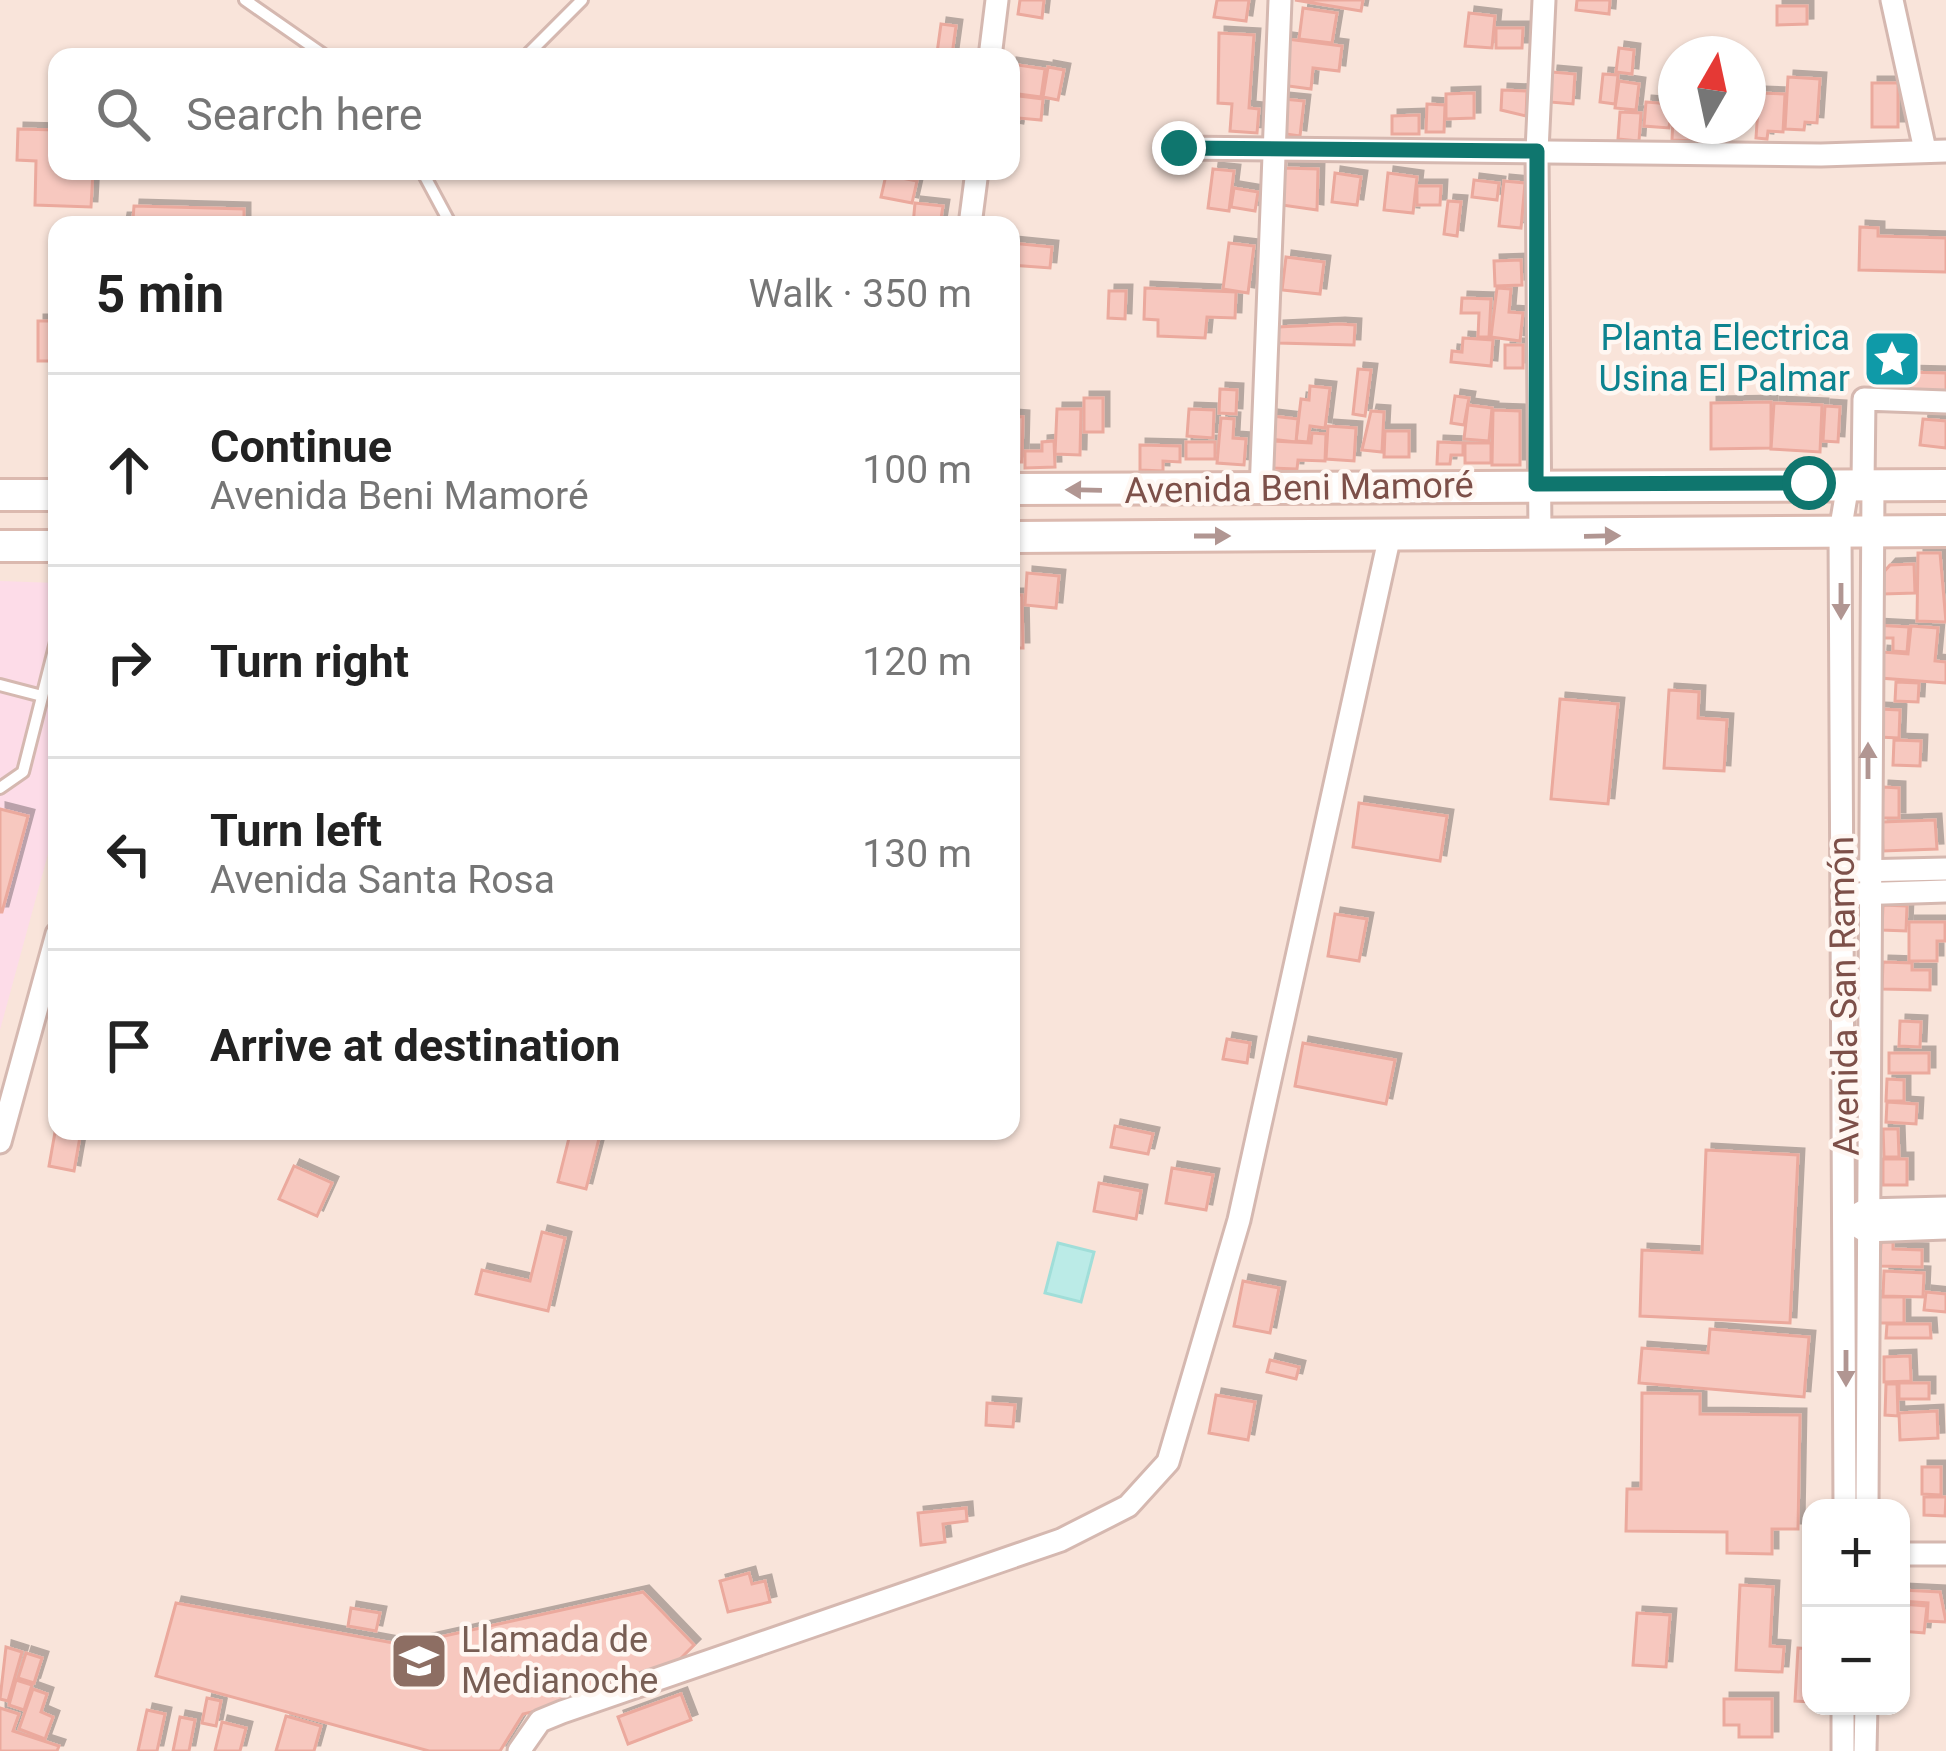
<!DOCTYPE html>
<html lang="en">
<head>
<meta charset="utf-8">
<style>
	body { margin:0; font-family:Roboto,sans-serif; background:#f2f2f2; color:#222 }
	.controls { position:absolute; right:36px; bottom:36px; display:grid; overflow:hidden; border-radius:24px; box-shadow:0 3px 9px #0004 }
	.controls button { width:108px; height:108px; display:grid; place-items:center; padding:0; border:0; border-bottom:3px solid #e0e0e0; background:#fff; color:#222; font:60px sans-serif }
	.compass { position:absolute; left:1658px; top:36px; width:108px; height:108px; border-radius:50%; background:#fff; box-shadow:0 3px 9px #0004; rotate:9deg }
	.stop { position:absolute; width:36px; height:36px; margin:-27px; border:9px solid #0f766e; border-radius:50%; background:#fff }
	.stop.end { background:#0f766e; border-color:#fff; box-shadow:0 3px 12px #0008 }
	.list { margin:0; padding:0; list-style:none }
	h2 { display:flex; justify-content:space-between; align-items:center; height:156px; margin:0; padding:0 48px; font-size:51px }
	h2 small { font-size:39px; font-weight:400; color:#767676 }
	.list li { display:grid; grid-template-columns:78px 1fr auto; gap:36px; align-items:center; box-sizing:border-box; height:192px; padding:0 48px; border-top:3px solid #e0e0e0 }
	.list b { display:block; font-size:45px; white-space:nowrap }
	.list p { margin:0; font-size:39px; white-space:nowrap; color:#767676 }
	.list em { font-size:39px; font-style:normal; color:#767676 }
	.icon { flex:none; width:66px; height:66px; fill:none; stroke:currentColor; stroke-width:2; stroke-linecap:round; stroke-linejoin:round }
	.map { position:relative; flex:none; width:1946px; height:1751px; overflow:hidden }
	.search { position:absolute; background:#fff; box-shadow:0 3px 9px #0004; left:48px; top:48px; width:972px; height:132px; display:flex; align-items:center; gap:30px; box-sizing:border-box; padding:0 42px; border-radius:24px; color:#767676; font-size:45px }
	.panel { position:absolute; background:#fff; box-shadow:0 3px 9px #0004; left:48px; top:216px; width:972px; height:924px; border-radius:24px }
	.map>svg:first-child { display:block }
	.residential { fill:#f9e4da; fill-rule:evenodd }
	.medical { fill:#fddce8 }
	.water { fill:#bbebe7; stroke:#a0ded9; stroke-width:3 }
	.building { fill:#f7c8bf; stroke:#eba99d; stroke-width:3; filter:url(#shadow) }
	.lines { fill:none; stroke-linecap:round; stroke-linejoin:round }
	.lane-casing { stroke:#d5b8b0; stroke-width:16 }
	.street-casing { stroke:#d5b8b0; stroke-width:27 }
	.secondary-casing { stroke:#dbb9af; stroke-width:36 }
	.lane { stroke:#fff; stroke-width:10 }
	.street { stroke:#fff; stroke-width:21 }
	.secondary { stroke:#fff; stroke-width:30 }
	.oneway { fill:#b19692 }
	.route { stroke:#0f766e; stroke-width:15 }
	.labels { text-anchor:middle; dominant-baseline:central; stroke-width:9; stroke-linejoin:round; paint-order:stroke }
	.culture-label { font-size:36px; fill:#0d838f; stroke:#fff7f2; text-anchor:end }
	.street-label { font-size:36px; fill:#7d5049; stroke:#fff7f2 }
	.education-label { font-size:36px; fill:#785e54; stroke:#fff7f2; text-anchor:start }
</style>
</head>
<body>
<div class="map">
<svg width="1946" height="1751" viewBox="0 0 1946 1751">
	<defs>
		<filter id="shadow"><feDropShadow dx="6" dy="-6" stdDeviation="0" flood-color="#0004"/></filter>
	</defs>
	<rect width="100%" height="100%" fill="#fef2ea"/>
	<!-- residential -->
	<path class="residential" d="M 0,0 L 1946,0 L 1946,1751 L 0,1751 ZM 1676,54 L 1748,54 L 1748,126 L 1676,126 ZM 57,57 L 1011,57 L 1011,171 L 57,171 ZM 57,225 L 1011,225 L 1011,1131 L 57,1131 ZM 1811,1508 L 1901,1508 L 1901,1706 L 1811,1706 Z"/>
	<!-- medical -->
	<path class="medical" d="M 0,581 L 57,583 L 57,821 L 0,1030 Z"/>
	<!-- water -->
	<path class="water" d="M 1058,1243 L 1094,1252 L 1081,1302 L 1045,1293 Z"/>
	<!-- building -->
	<g class="building">
		<path d="M 1020,0 L 1044,0 L 1042,18 L 1018,14 Z"/>
		<path d="M 1217,0 L 1249,0 L 1246,21 L 1214,17 Z"/>
		<path d="M 1295,0 L 1363,0 L 1361,11 Z"/>
		<path d="M 1577,0 L 1610,0 L 1609,14 L 1576,10 Z"/>
		<path d="M 1777,6 L 1807,6 L 1807,24 L 1777,25 Z"/>
		<path d="M 1303,8 L 1337,13 L 1332,43 L 1299,39 Z"/>
		<path d="M 1469,13 L 1495,16 L 1492,48 L 1465,46 Z"/>
		<path d="M 941,24 L 956,26 L 952,55 L 937,53 Z"/>
		<path d="M 1496,28 L 1523,28 L 1522,48 L 1496,48 Z"/>
		<path d="M 1219,33 L 1254,35 L 1249,108 L 1259,109 L 1257,133 L 1230,131 L 1232,104 L 1218,103 Z"/>
		<path d="M 1287,39 L 1342,46 L 1339,71 L 1313,68 L 1311,89 L 1281,85 Z"/>
		<path d="M 1619,48 L 1634,50 L 1632,74 L 1616,72 Z"/>
		<path d="M 1011,64 L 1045,69 L 1041,97 L 1011,93 Z"/>
		<path d="M 1048,67 L 1064,70 L 1058,100 L 1043,97 Z"/>
		<path d="M 1552,72 L 1575,74 L 1573,104 L 1549,102 Z"/>
		<path d="M 1603,74 L 1618,75 L 1615,104 L 1600,102 Z"/>
		<path d="M 1788,77 L 1820,79 L 1817,123 L 1805,122 L 1804,130 L 1785,129 Z"/>
		<path d="M 1619,81 L 1639,84 L 1636,110 L 1615,108 Z"/>
		<rect x="1872" y="83" width="26" height="44"/>
		<path d="M 1502,90 L 1527,91 L 1526,116 L 1501,110 Z"/>
		<path d="M 1474,93 L 1474,118 L 1446,119 L 1446,94 Z"/>
		<path d="M 1759,93 L 1785,94 L 1783,132 L 1768,131 L 1767,139 L 1756,138 Z"/>
		<path d="M 1011,95 L 1043,99 L 1041,120 L 1019,118 L 1017,129 L 1011,128 Z"/>
		<path d="M 1674,95 L 1676,126 L 1695,126 L 1694,141 L 1672,140 Z"/>
		<path d="M 1283,99 L 1304,101 L 1300,136 L 1279,133 Z"/>
		<path d="M 1646,102 L 1672,104 L 1669,128 L 1644,126 Z"/>
		<path d="M 1427,104 L 1445,105 L 1444,132 L 1426,132 Z"/>
		<path d="M 1620,112 L 1641,113 L 1639,141 L 1618,139 Z"/>
		<path d="M 1419,115 L 1419,134 L 1392,134 L 1392,116 Z"/>
		<path d="M 18,129 L 57,130 L 57,171 L 93,171 L 91,207 L 35,205 L 36,161 L 17,160 Z"/>
		<path d="M 1283,168 L 1318,169 L 1317,210 L 1282,205 Z"/>
		<path d="M 1213,169 L 1234,171 L 1229,211 L 1208,208 Z"/>
		<path d="M 1335,173 L 1361,177 L 1357,205 L 1332,202 Z"/>
		<path d="M 1388,173 L 1417,177 L 1413,213 L 1384,210 Z"/>
		<path d="M 886,175 L 917,181 L 912,203 L 881,197 Z"/>
		<path d="M 1474,180 L 1499,183 L 1497,200 L 1472,197 Z"/>
		<path d="M 1504,181 L 1525,183 L 1521,228 L 1499,226 Z"/>
		<path d="M 1417,186 L 1441,186 L 1440,205 L 1417,205 Z"/>
		<path d="M 1234,188 L 1258,192 L 1255,211 L 1231,207 Z"/>
		<path d="M 1448,201 L 1461,202 L 1457,236 L 1444,234 Z"/>
		<path d="M 915,203 L 943,206 L 940,225 L 913,225 Z"/>
		<path d="M 134,206 L 244,209 L 244,225 L 121,225 L 122,219 L 133,219 Z"/>
		<path d="M 1860,227 L 1878,228 L 1878,236 L 1946,238 L 1946,272 L 1859,270 Z"/>
		<path d="M 1011,243 L 1052,247 L 1050,268 L 1011,265 Z"/>
		<path d="M 1229,243 L 1254,246 L 1248,293 L 1223,289 Z"/>
		<path d="M 1286,257 L 1324,262 L 1320,294 L 1282,290 Z"/>
		<path d="M 1521,260 L 1522,285 L 1495,286 L 1494,261 Z"/>
		<path d="M 1145,288 L 1236,292 L 1235,318 L 1207,317 L 1205,338 L 1158,336 L 1158,320 L 1144,319 Z"/>
		<path d="M 1497,288 L 1511,289 L 1509,312 L 1523,313 L 1520,341 L 1491,337 Z"/>
		<path d="M 1109,291 L 1126,291 L 1125,319 L 1108,318 Z"/>
		<path d="M 1462,298 L 1491,299 L 1489,337 L 1478,337 L 1479,313 L 1461,313 Z"/>
		<rect x="38" y="321" width="19" height="40"/>
		<path d="M 1339,324 L 1355,325 L 1354,345 L 1278,343 L 1278,327 Z"/>
		<path d="M 1463,338 L 1493,340 L 1491,366 L 1451,362 L 1452,351 L 1462,352 Z"/>
		<rect x="1505" y="345" width="18" height="23"/>
		<path d="M 1358,369 L 1371,370 L 1365,416 L 1353,414 Z"/>
		<path d="M 1903,372 L 1946,373 L 1946,394 L 1903,393 Z"/>
		<path d="M 1310,386 L 1330,388 L 1325,428 L 1310,426 L 1308,442 L 1296,441 L 1301,399 L 1309,400 Z"/>
		<path d="M 1220,389 L 1237,390 L 1236,414 L 1219,413 Z"/>
		<path d="M 1455,396 L 1469,398 L 1464,425 L 1451,423 Z"/>
		<rect x="1084" y="398" width="19" height="34"/>
		<path d="M 1771,402 L 1771,448 L 1711,449 L 1711,403 Z"/>
		<path d="M 1774,403 L 1822,405 L 1820,452 L 1771,449 Z"/>
		<path d="M 1468,405 L 1492,408 L 1489,441 L 1464,439 Z"/>
		<path d="M 1825,406 L 1840,407 L 1838,442 L 1823,441 Z"/>
		<path d="M 1057,409 L 1081,409 L 1080,455 L 1055,454 Z"/>
		<path d="M 1189,409 L 1214,410 L 1213,438 L 1187,436 Z"/>
		<path d="M 1493,410 L 1520,411 L 1520,465 L 1492,465 Z"/>
		<path d="M 1371,411 L 1384,412 L 1382,452 L 1362,450 Z"/>
		<path d="M 1011,416 L 1023,417 L 1022,462 L 1011,462 Z"/>
		<path d="M 1272,416 L 1298,419 L 1296,442 L 1270,439 Z"/>
		<path d="M 1221,418 L 1234,419 L 1233,438 L 1246,439 L 1244,465 L 1217,463 Z"/>
		<path d="M 1923,419 L 1946,421 L 1946,448 L 1920,445 Z"/>
		<path d="M 1328,426 L 1356,428 L 1354,461 L 1326,459 Z"/>
		<path d="M 1385,431 L 1409,431 L 1409,457 L 1384,457 Z"/>
		<path d="M 1312,433 L 1326,434 L 1325,461 L 1298,460 L 1297,469 L 1270,468 L 1272,441 L 1311,443 Z"/>
		<path d="M 1054,441 L 1055,467 L 1025,468 L 1025,451 L 1042,451 L 1042,442 Z"/>
		<rect x="1186" y="442" width="29" height="17"/>
		<path d="M 1438,442 L 1463,443 L 1463,455 L 1451,455 L 1450,464 L 1437,464 Z"/>
		<rect x="1465" y="443" width="26" height="20"/>
		<path d="M 1140,445 L 1180,446 L 1180,462 L 1163,461 L 1163,471 L 1140,470 Z"/>
		<path d="M 1918,553 L 1940,553 L 1946,622 L 1917,621 Z"/>
		<path d="M 1914,564 L 1915,593 L 1883,594 L 1882,574 L 1890,565 Z"/>
		<path d="M 1027,573 L 1059,576 L 1056,608 L 1025,605 Z"/>
		<path d="M 1011,595 L 1022,595 L 1023,648 L 1011,648 Z"/>
		<path d="M 1873,625 L 1909,627 L 1907,652 L 1893,651 L 1893,638 L 1873,638 Z"/>
		<path d="M 1911,626 L 1938,628 L 1935,661 L 1946,662 L 1946,683 L 1880,678 L 1882,652 L 1908,654 Z"/>
		<path d="M 1896,682 L 1919,683 L 1918,702 L 1895,701 Z"/>
		<path d="M 1669,690 L 1699,692 L 1698,718 L 1727,720 L 1724,771 L 1664,768 Z"/>
		<path d="M 1560,699 L 1618,704 L 1608,804 L 1551,799 Z"/>
		<path d="M 1879,709 L 1900,710 L 1899,738 L 1878,737 Z"/>
		<path d="M 1894,740 L 1921,741 L 1920,766 L 1893,765 Z"/>
		<path d="M 1883,787 L 1899,788 L 1899,818 L 1882,818 Z"/>
		<path d="M 1359,803 L 1447,816 L 1440,861 L 1353,847 Z"/>
		<path d="M 0,809 L 28,816 L 2,912 L 0,912 Z"/>
		<path d="M 1935,820 L 1937,849 L 1883,851 L 1882,822 Z"/>
		<path d="M 1883,905 L 1907,906 L 1906,931 L 1882,930 Z"/>
		<path d="M 1335,914 L 1367,919 L 1359,961 L 1328,956 Z"/>
		<path d="M 1909,922 L 1945,922 L 1945,941 L 1937,941 L 1937,961 L 1909,961 Z"/>
		<path d="M 1883,962 L 1912,963 L 1912,970 L 1930,970 L 1930,990 L 1882,989 Z"/>
		<path d="M 1900,1021 L 1921,1022 L 1920,1047 L 1899,1046 Z"/>
		<path d="M 1227,1039 L 1250,1043 L 1247,1063 L 1223,1059 Z"/>
		<path d="M 1303,1043 L 1395,1060 L 1386,1104 L 1295,1086 Z"/>
		<rect x="1889" y="1053" width="40" height="20"/>
		<path d="M 1887,1079 L 1904,1080 L 1904,1101 L 1886,1101 Z"/>
		<path d="M 1887,1102 L 1917,1104 L 1916,1124 L 1886,1122 Z"/>
		<path d="M 57,1121 L 57,1131 L 81,1131 L 74,1171 L 49,1166 Z"/>
		<path d="M 1115,1126 L 1153,1134 L 1148,1154 L 1111,1147 Z"/>
		<path d="M 1883,1129 L 1898,1129 L 1899,1157 L 1884,1157 Z"/>
		<path d="M 560,1131 L 601,1131 L 586,1189 L 558,1182 L 570,1134 Z"/>
		<path d="M 1706,1150 L 1798,1155 L 1790,1323 L 1640,1316 L 1642,1250 L 1702,1253 Z"/>
		<rect x="1883" y="1159" width="24" height="26"/>
		<path d="M 294,1166 L 332,1183 L 317,1216 L 279,1199 Z"/>
		<path d="M 1172,1168 L 1213,1175 L 1206,1210 L 1166,1203 Z"/>
		<path d="M 1099,1183 L 1141,1191 L 1136,1219 L 1094,1211 Z"/>
		<path d="M 542,1232 L 565,1238 L 548,1311 L 476,1294 L 482,1270 L 530,1281 Z"/>
		<path d="M 1881,1242 L 1893,1242 L 1893,1249 L 1922,1250 L 1922,1267 L 1880,1266 Z"/>
		<path d="M 1884,1271 L 1924,1273 L 1923,1297 L 1883,1296 Z"/>
		<path d="M 1243,1281 L 1279,1288 L 1270,1333 L 1234,1326 Z"/>
		<path d="M 1926,1292 L 1946,1294 L 1946,1312 L 1924,1310 Z"/>
		<rect x="1874" y="1297" width="30" height="26"/>
		<path d="M 1887,1324 L 1930,1324 L 1931,1338 L 1886,1338 Z"/>
		<path d="M 1710,1329 L 1809,1337 L 1804,1397 L 1639,1383 L 1642,1348 L 1708,1353 Z"/>
		<path d="M 1910,1356 L 1911,1381 L 1884,1382 L 1884,1357 Z"/>
		<path d="M 1270,1360 L 1299,1367 L 1296,1379 L 1267,1372 Z"/>
		<rect x="1899" y="1383" width="30" height="16"/>
		<path d="M 1886,1384 L 1897,1384 L 1898,1416 L 1885,1415 Z"/>
		<path d="M 1642,1393 L 1700,1394 L 1700,1414 L 1800,1415 L 1798,1529 L 1772,1529 L 1772,1554 L 1727,1553 L 1727,1532 L 1626,1531 L 1627,1489 L 1641,1489 Z"/>
		<path d="M 1216,1395 L 1255,1402 L 1248,1440 L 1209,1433 Z"/>
		<path d="M 987,1403 L 1015,1405 L 1013,1427 L 986,1425 Z"/>
		<path d="M 1937,1411 L 1938,1438 L 1900,1440 L 1899,1413 Z"/>
		<path d="M 1922,1467 L 1941,1467 L 1941,1495 L 1922,1494 Z"/>
		<path d="M 1924,1497 L 1946,1497 L 1945,1516 L 1924,1515 Z"/>
		<path d="M 966,1508 L 967,1521 L 943,1524 L 945,1542 L 921,1545 L 918,1513 Z"/>
		<path d="M 749,1573 L 752,1584 L 765,1581 L 770,1602 L 728,1612 L 720,1581 Z"/>
		<path d="M 1740,1585 L 1773,1587 L 1770,1646 L 1784,1647 L 1782,1672 L 1736,1670 Z"/>
		<path d="M 1901,1590 L 1940,1592 L 1946,1622 L 1927,1621 L 1928,1603 L 1901,1601 Z"/>
		<path d="M 643,1592 L 694,1645 L 657,1682 L 523,1714 L 500,1751 L 429,1751 L 156,1676 L 176,1603 L 404,1645 Z"/>
		<path d="M 1901,1604 L 1927,1606 L 1924,1633 L 1901,1631 Z"/>
		<path d="M 351,1608 L 380,1613 L 376,1631 L 348,1626 Z"/>
		<path d="M 1637,1613 L 1670,1615 L 1666,1667 L 1633,1665 Z"/>
		<path d="M 6,1647 L 22,1652 L 8,1701 L 0,1699 Z"/>
		<path d="M 1798,1648 L 1811,1649 L 1811,1702 L 1795,1701 Z"/>
		<path d="M 26,1653 L 42,1658 L 34,1683 L 18,1678 Z"/>
		<path d="M 16,1680 L 32,1685 L 24,1710 L 9,1705 Z"/>
		<path d="M 33,1689 L 47,1694 L 41,1712 L 53,1717 L 45,1739 L 19,1729 Z"/>
		<path d="M 681,1694 L 691,1720 L 628,1744 L 618,1717 Z"/>
		<path d="M 207,1698 L 221,1701 L 216,1726 L 202,1723 Z"/>
		<path d="M 1724,1699 L 1772,1699 L 1772,1737 L 1739,1737 L 1739,1725 L 1724,1725 Z"/>
		<path d="M 0,1708 L 19,1714 L 13,1731 L 59,1746 L 57,1751 L 0,1751 Z"/>
		<path d="M 147,1710 L 165,1714 L 157,1751 L 138,1751 Z"/>
		<path d="M 286,1716 L 321,1726 L 314,1751 L 276,1751 Z"/>
		<path d="M 180,1717 L 195,1720 L 189,1751 L 173,1751 Z"/>
		<path d="M 222,1722 L 246,1728 L 240,1751 L 215,1751 Z"/>
	</g>
	<g class="lines">
		<defs>
			<g id="lane">
				<path d="M 245,0 L 327,57"/>
				<path d="M 525,57 L 582,0"/>
				<path d="M 422,171 L 451,225"/>
				<path d="M 0,685 L 42,696"/>
				<path d="M 0,788 L 23,772 L 57,638"/>
			</g>
			<g id="street">
				<path d="M 1892,0 L 1925,150"/>
				<path d="M 990,57 L 997,0"/>
				<path d="M 1179,148 L 1821,155 L 1946,151"/>
				<path d="M 970,225 L 977,171"/>
				<path d="M 1863,484 L 1864,399 L 1946,402"/>
				<path d="M 1261,492 L 1280,0"/>
				<path d="M 1540,537 L 1537,151 L 1544,0"/>
				<path d="M 1857,871 L 1946,869"/>
				<path d="M 1854,894 L 1946,891"/>
				<path d="M 0,1142 L 57,934"/>
				<path d="M 1946,1208 L 1865,1210 L 1847,1220 L 1865,1231 L 1946,1228"/>
				<path d="M 1845,1508 L 1840,532 L 1848,484"/>
				<path d="M 1867,1508 L 1873,485"/>
				<path d="M 1901,1554 L 1946,1554"/>
				<path d="M 519,1751 L 540,1721 L 562,1712 L 1061,1540 L 1128,1506 L 1168,1462 L 1239,1220 L 1390,535"/>
				<path d="M 1843,1751 L 1843,1706"/>
				<path d="M 1865,1751 L 1866,1706"/>
			</g>
			<g id="secondary">
				<path d="M 1011,489 L 1946,485"/>
				<path d="M 0,495 L 57,495"/>
				<path d="M 1011,537 L 1946,531"/>
				<path d="M 0,546 L 57,546"/>
			</g>
		</defs>
		<!-- lane casing -->
		<use href="#lane" class="lane-casing"/>
		<!-- street casing -->
		<use href="#street" class="street-casing"/>
		<!-- secondary casing -->
		<use href="#secondary" class="secondary-casing"/>
		<!-- lane -->
		<use href="#lane" class="lane"/>
		<!-- street -->
		<use href="#street" class="street"/>
		<!-- secondary -->
		<use href="#secondary" class="secondary"/>
	</g>
	<!-- one-way arrows -->
	<defs><path id="oneway-solid" d="M-6-.8H1V-3.2L6.5 0L1 3.2V.8H-6Z" transform="scale(3)"/></defs>
	<g class="oneway">
		<use href="#oneway-solid" transform="translate(1084 490) rotate(-179)"/>
		<use href="#oneway-solid" transform="translate(1212 536)"/>
		<use href="#oneway-solid" transform="translate(1602 536) rotate(-1)"/>
		<use href="#oneway-solid" transform="translate(1841 601) rotate(90)"/>
		<use href="#oneway-solid" transform="translate(1868 761) rotate(-90)"/>
		<use href="#oneway-solid" transform="translate(1846 1368) rotate(90)"/>
	</g>
	<g class="lines">
		<!-- route -->
		<path class="route" d="M 1179,148 L 1537,151 L 1536,484 L 1809,483"/>
	</g>
	<!-- icons -->
	<defs>
		<symbol id="sight-square" viewBox="-11 -11 22 22"><rect x="-9" y="-9" width="18" height="18" rx="4" fill="#0f9aa8" stroke="#fff7f2"/><path d="M0-6L1.8-2.2L6-1.7L2.9 1.2L3.7 5.4L0 3.3L-3.7 5.4L-2.9 1.2L-6-1.7L-1.8-2.2Z" fill="#fff"/></symbol>
		<symbol id="university-square" viewBox="-11 -11 22 22"><rect x="-9" y="-9" width="18" height="18" rx="4" fill="#8d6e63" stroke="#fff7f2"/><path d="M0-5L7-2L0 1L-7-2ZM-4 1L0 2.5L4 1V4Q0 6-4 4Z" fill="#fff"/></symbol>
	</defs>
	<g fill-rule="evenodd">
		<use href="#sight-square" x="1859" y="326" width="66" height="66"/>
		<use href="#university-square" x="386" y="1628" width="66" height="66"/>
	</g>
	<g class="labels">
		<!-- culture labels -->
		<g class="culture-label">
			<text x="1850" y="338">Planta Electrica<tspan x="1850" dy="41">Usina El Palmar</tspan></text>
		</g>
		<!-- street labels -->
		<g class="street-label">
			<text transform="translate(1299 488) rotate(-1)">Avenida Beni Mamoré</text>
			<text transform="translate(1844 996) rotate(-91)">Avenida San Ramón</text>
		</g>
		<!-- education labels -->
		<g class="education-label">
			<text x="461" y="1640">Llamada de<tspan x="461" dy="41">Medianoche</tspan></text>
		</g>
	</g>
</svg>
<div class="controls">
<button>+</button>
<button>−</button>
</div>
<svg class="compass" viewBox="-18 -18 36 36"><path d="M0-13l5 13h-10z" fill="#e53935"/><path d="M0 13l5-13h-10z" fill="#767676"/></svg>
<div class="stop" style="left:1809px;top:483px"></div>
<div class="stop end" style="left:1179px;top:148px"></div>
<div class="search"><svg class="icon" aria-label="search" viewBox="0 0 24 24"><circle cx="10" cy="10" r="6"/><path d="M15 15l6 6"/></svg>Search here</div>
<section class="panel">
<h2>5 min<small>Walk · 350 m</small></h2>
<ul class="list">
<li><svg class="icon" aria-label="ahead" viewBox="0 0 24 24"><path d="M12 20V5M6 11l6-6 6 6"/></svg><div><b>Continue</b><p>Avenida Beni Mamoré</p></div><em>100 m</em></li>
<li><svg class="icon" aria-label="right" viewBox="0 0 24 24"><path d="M7 20v-9h11M14 6l5 5-5 5"/></svg><div><b>Turn right</b></div><em>120 m</em></li>
<li><svg class="icon" aria-label="left" viewBox="0 0 24 24"><path d="M17 20v-9H6M10 6l-5 5 5 5"/></svg><div><b>Turn left</b><p>Avenida Santa Rosa</p></div><em>130 m</em></li>
<li><svg class="icon" aria-label="arrive" viewBox="0 0 24 24"><path d="M6 21V4h12l-3 4 3 4H6"/></svg><div><b>Arrive at destination</b></div></li>
</ul>
</section>
</div>
</body>
</html>
